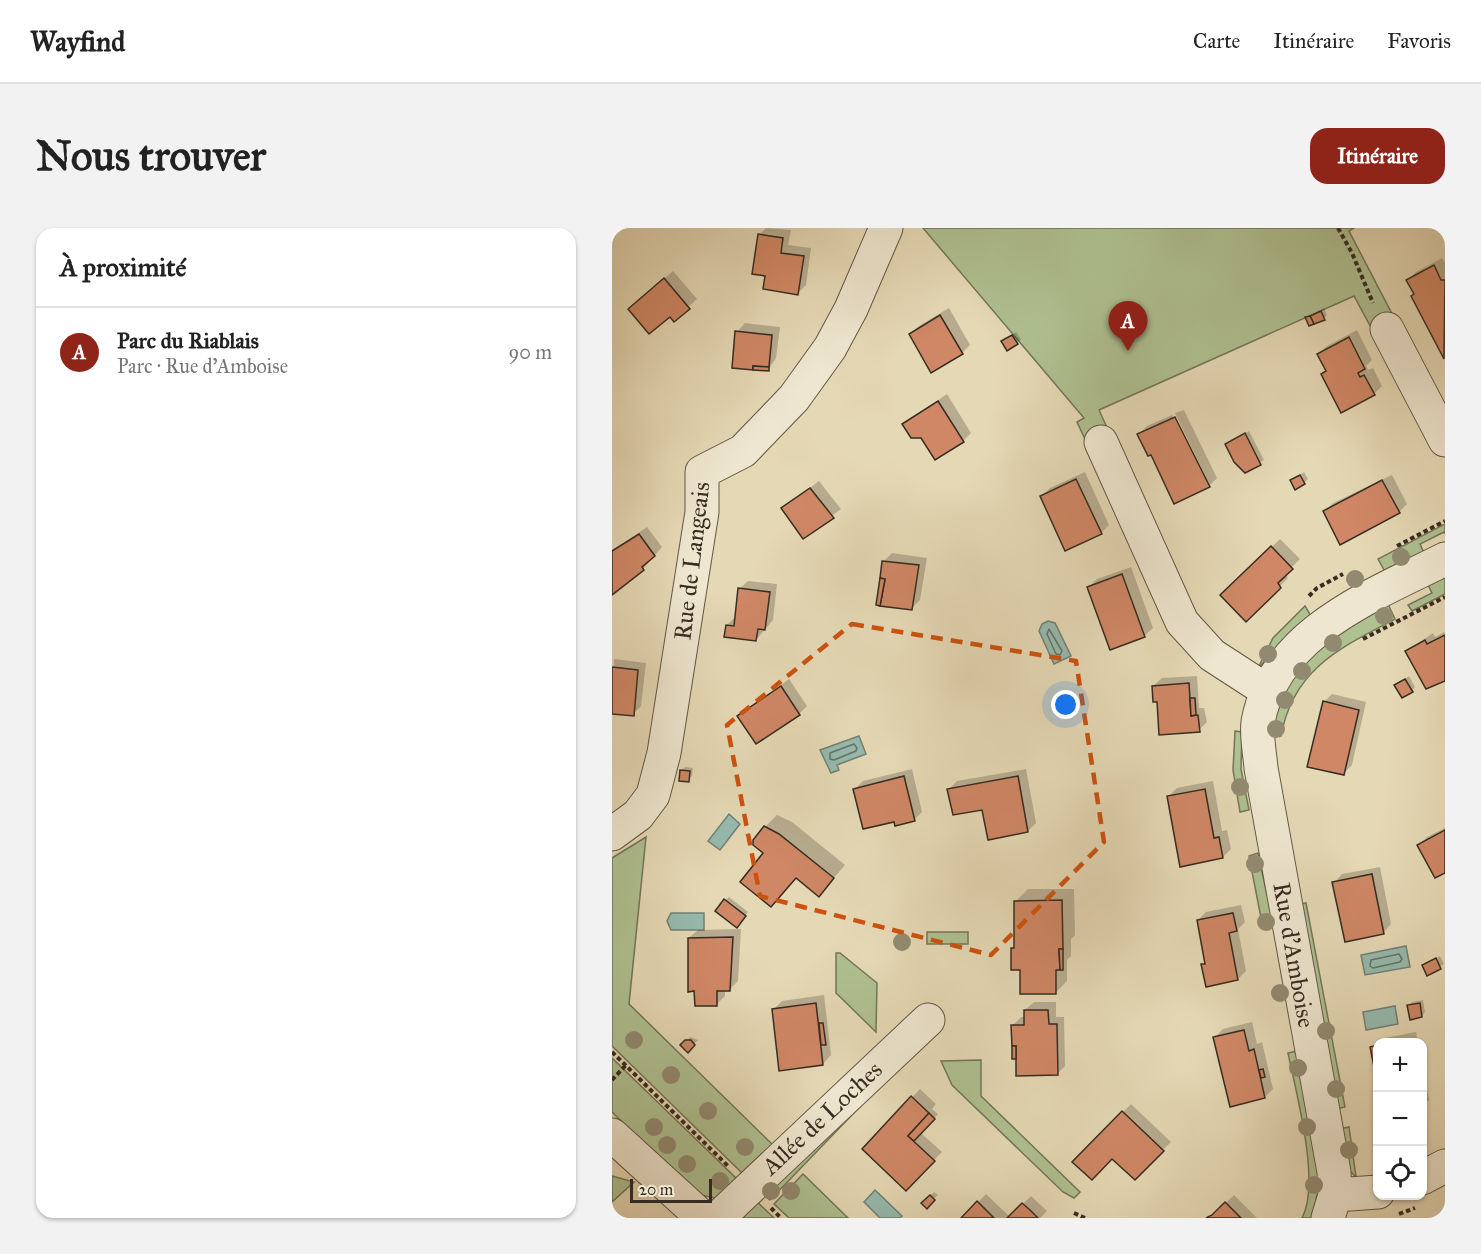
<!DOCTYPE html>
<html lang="fr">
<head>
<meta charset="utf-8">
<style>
	body { margin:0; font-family:"IM FELL Great Primer",serif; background:#f2f2f2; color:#222 }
	.controls { position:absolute; right:18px; bottom:18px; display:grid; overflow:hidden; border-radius:12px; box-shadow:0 2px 4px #0004 }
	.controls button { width:54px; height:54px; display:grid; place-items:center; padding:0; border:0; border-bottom:2px solid #e0e0e0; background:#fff; color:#222; font:30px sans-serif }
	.scale { position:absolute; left:18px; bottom:15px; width:82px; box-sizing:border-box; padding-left:6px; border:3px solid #362c21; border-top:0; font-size:16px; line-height:21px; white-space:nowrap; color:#362c21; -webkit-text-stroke:4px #eee6cf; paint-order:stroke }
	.you { position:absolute; left:454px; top:477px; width:21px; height:21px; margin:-15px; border:4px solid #fff; border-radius:50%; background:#1a73e8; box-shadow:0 0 0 9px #1a73e833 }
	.badge { display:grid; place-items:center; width:39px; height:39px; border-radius:50%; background:#8f2418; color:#fff; font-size:20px; font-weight:700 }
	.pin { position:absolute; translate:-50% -50px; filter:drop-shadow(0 2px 3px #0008) }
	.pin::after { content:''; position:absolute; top:32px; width:21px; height:18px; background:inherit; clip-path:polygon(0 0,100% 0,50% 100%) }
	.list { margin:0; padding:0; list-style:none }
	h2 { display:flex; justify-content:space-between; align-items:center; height:78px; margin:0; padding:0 24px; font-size:26px }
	h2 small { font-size:20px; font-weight:400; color:#767676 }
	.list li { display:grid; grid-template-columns:39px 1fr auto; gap:18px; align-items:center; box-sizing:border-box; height:90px; padding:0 24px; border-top:2px solid #e0e0e0 }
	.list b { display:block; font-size:22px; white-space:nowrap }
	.list p { margin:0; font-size:20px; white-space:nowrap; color:#767676 }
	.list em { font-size:20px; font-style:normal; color:#767676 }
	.icon { flex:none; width:33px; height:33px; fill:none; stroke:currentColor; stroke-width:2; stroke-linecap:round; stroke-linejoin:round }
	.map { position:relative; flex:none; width:833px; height:990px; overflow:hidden; border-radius:18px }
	header { display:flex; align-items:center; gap:36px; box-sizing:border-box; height:84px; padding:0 30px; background:#fff; border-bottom:2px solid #e0e0e0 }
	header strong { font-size:28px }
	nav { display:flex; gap:33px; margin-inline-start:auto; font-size:21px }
	.intro { display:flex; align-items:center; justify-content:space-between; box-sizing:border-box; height:144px; padding:0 36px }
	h1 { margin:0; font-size:42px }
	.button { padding:15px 27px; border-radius:18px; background:#8f2418; color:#fff; font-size:21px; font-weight:700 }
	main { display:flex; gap:36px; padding:0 36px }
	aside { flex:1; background:#fff; border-radius:18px; box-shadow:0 2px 4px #0004 }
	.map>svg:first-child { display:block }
	.green { fill:#afc091; stroke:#727659; stroke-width:1.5 }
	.water { fill:#96baae; stroke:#708176; stroke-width:1.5 }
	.shadow { fill:#0003 }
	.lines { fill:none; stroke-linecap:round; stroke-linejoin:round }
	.shore { stroke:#667368; stroke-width:1.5 }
	.building { fill:#cf8765; stroke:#362c21; stroke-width:1.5 }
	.minor-casing { stroke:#625746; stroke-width:35 }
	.path { stroke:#362c21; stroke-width:4; stroke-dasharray:4.5 3; stroke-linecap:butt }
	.minor { stroke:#eee6cf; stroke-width:33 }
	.tree { fill:#928a70 }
	.marked { fill:none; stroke:#cd520f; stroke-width:4.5; stroke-dasharray:12 8; stroke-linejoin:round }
	.labels { text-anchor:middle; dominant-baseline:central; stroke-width:6; stroke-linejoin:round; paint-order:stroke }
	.street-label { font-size:24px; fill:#362c21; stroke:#eee6cf }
</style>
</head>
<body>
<header>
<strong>Wayfind</strong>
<nav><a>Carte</a><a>Itinéraire</a><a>Favoris</a></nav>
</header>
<div class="intro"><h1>Nous trouver</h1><a class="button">Itinéraire</a></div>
<main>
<aside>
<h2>À proximité<small></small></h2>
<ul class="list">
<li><span class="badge">A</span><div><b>Parc du Riablais</b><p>Parc · Rue d'Amboise</p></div><em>90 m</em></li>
</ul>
</aside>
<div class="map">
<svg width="833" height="990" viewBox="0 0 833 990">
	<rect width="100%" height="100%" fill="#e5d8b5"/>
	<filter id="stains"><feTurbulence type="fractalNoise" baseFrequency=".00333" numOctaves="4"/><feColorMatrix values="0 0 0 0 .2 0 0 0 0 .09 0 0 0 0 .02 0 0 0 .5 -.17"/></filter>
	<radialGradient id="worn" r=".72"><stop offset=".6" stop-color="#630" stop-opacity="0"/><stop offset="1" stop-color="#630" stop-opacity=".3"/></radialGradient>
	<!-- green -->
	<g class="green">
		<path d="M 311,0 L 742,0 L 737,3 L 791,107 L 769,118 L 742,68 L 487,182 L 510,233 L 488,243 L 465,194 L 472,190 Z"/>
		<path d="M 833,296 L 833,306 L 832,304 L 808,316 L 813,327 L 775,347 L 766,331 Z"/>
		<path d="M 833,345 L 833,366 L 800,383 L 796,377 L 820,365 L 815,355 Z"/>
		<path d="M 776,376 L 783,391 C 728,420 681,441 669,508 L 656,507 L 664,472 L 695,425 Z"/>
		<path d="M 693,378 L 699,388 L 681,401 L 645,442 L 661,410 Z"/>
		<path d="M 623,503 L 630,504 L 629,541 L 637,582 L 628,584 L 621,542 Z"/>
		<path d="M 34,609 L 17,776 L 161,917 L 132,947 L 0,818 L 0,630 Z"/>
		<path d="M 646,625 L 655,667 L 668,673 L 661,698 L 651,700 L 637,628 Z"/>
		<path d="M 694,675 L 733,879 L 724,881 L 684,677 Z"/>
		<rect x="315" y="704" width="41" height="12"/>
		<path d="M 224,725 L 228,725 L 265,755 L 264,804 L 224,765 Z"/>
		<path d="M 685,823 L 709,950 L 700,990 L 690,990 C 709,956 684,864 676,825 Z"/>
		<path d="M 0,830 L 126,952 L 103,970 L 84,966 L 0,884 Z"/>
		<path d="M 369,832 L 369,868 L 468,964 L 462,970 L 451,964 L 340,857 L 329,833 Z"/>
		<path d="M 292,833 L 158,972 L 148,963 Z"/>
		<path d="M 737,899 L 744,949 L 737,942 L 727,901 Z"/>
		<path d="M 191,946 L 236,990 L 177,990 L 162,976 Z"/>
		<path d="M 0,948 L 22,954 L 0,974 Z"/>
		<path d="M 141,970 L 162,990 L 127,990 Z"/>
	</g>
	<!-- water -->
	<g class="water">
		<path d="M 436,393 L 443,395 L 459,428 L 442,436 L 427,403 L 430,396 Z"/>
		<path d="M 247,508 L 254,526 L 225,537 L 227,542 L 219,545 L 208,522 Z"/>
		<path d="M 117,586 L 128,596 L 108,622 L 96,613 Z"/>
		<path d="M 59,685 L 92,685 L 92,702 L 59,702 L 55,693 Z"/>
		<path d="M 794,718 L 798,739 L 753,747 L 749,727 Z"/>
		<path d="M 783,778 L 786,796 L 754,802 L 751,784 Z"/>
		<path d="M 263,962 L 290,988 L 288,990 L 268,990 L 252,974 Z"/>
	</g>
	<!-- shadow -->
	<g class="shadow">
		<path d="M 154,0 L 179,2 L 176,17 L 199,20 L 194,57 L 186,65 L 154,47 L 147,7 Z"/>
		<path d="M 830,30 L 833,35 L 833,129 L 801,68 L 803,66 L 796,52 L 804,44 Z"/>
		<path d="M 61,43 L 85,71 L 62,92 L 58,87 L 26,73 Z"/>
		<path d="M 337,80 L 358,117 L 350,125 L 298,106 L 307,98 Z"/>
		<path d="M 712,80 L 715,87 L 712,91 L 695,89 Z"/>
		<path d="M 133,95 L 168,99 L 164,130 L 156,142 L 125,104 Z"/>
		<path d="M 745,102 L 760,132 L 754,138 L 756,142 L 761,140 L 770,158 L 762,166 L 710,146 L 715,142 L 706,126 L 715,118 Z"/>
		<path d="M 404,104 L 409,111 L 405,115 L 391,113 Z"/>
		<path d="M 335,166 L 359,205 L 351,213 L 310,209 L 292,196 Z"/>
		<path d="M 572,182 L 605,250 L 597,258 L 540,225 L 527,206 L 535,198 L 560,187 L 595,257 L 598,257 L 563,185 Z"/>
		<path d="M 637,203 L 652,232 L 633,243 L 615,216 Z"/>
		<path d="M 473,244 L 497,297 L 489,305 L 430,268 L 438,260 Z"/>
		<path d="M 692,244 L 696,251 L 692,255 L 680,252 Z"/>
		<path d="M 780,247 L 795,276 L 787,284 L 713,283 L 721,275 Z"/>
		<path d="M 207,253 L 229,281 L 191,309 L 171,280 Z"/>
		<path d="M 35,299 L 50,319 L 31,341 L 0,365 L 0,323 Z"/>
		<path d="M 668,311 L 688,331 L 673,346 L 676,350 L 634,392 L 610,367 Z"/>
		<path d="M 280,325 L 315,330 L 308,372 L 300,380 L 272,333 Z"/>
		<path d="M 519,339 L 541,400 L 532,408 L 477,359 L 485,351 Z"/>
		<path d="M 136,353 L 165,356 L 161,392 L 144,412 L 115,397 L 124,388 L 127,361 Z"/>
		<path d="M 833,404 L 833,450 L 795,423 L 821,405 L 823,409 Z"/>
		<path d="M 2,431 L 34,435 L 29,478 L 21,486 L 0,484 Z"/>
		<path d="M 585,448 L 587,480 L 592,480 L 595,494 L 587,502 L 547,472 L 541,458 L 550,450 Z"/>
		<path d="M 797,448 L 803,459 L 800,463 L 784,457 Z"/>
		<path d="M 177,451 L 195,478 L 187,486 L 127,488 Z"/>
		<path d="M 720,466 L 754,474 L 740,537 L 731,546 L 712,474 Z"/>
		<path d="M 73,539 L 81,540 L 80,548 L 76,552 L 69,543 Z"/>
		<path d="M 300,541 L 310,584 L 302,592 L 283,592 L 243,561 L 251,553 Z"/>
		<path d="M 414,541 L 424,595 L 416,603 L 337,561 L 345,553 Z"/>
		<path d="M 601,553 L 610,603 L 615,602 L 619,621 L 611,629 L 557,568 L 565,560 Z"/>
		<path d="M 165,587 L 180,594 L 233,637 L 207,667 L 154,625 L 153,599 Z"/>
		<path d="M 833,600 L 833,643 L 807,617 L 815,609 Z"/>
		<path d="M 768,639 L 779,696 L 771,705 L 722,655 L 730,646 Z"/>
		<path d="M 416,661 L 462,661 L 463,707 L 459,711 L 459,728 L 455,732 L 455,753 L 443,765 L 401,720 L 404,717 L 404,673 Z"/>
		<path d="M 117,669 L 136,684 L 128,694 L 113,672 Z"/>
		<path d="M 629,677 L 633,694 L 626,701 L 634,743 L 626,751 L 591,737 L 594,734 L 586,692 L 594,684 Z"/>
		<path d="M 129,701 L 126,753 L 117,762 L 113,762 L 113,768 L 105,776 L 77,710 L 86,702 Z"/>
		<path d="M 828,728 L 832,736 L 816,746 L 812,738 Z"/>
		<path d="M 212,767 L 219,827 L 211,836 L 162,781 L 170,773 Z"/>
		<path d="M 811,772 L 813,784 L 810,788 L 797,778 L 800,774 Z"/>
		<path d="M 422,774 L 444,774 L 444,789 L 452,789 L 453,838 L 445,846 L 401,797 L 409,789 L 414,789 L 413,782 Z"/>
		<path d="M 640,794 L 645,816 L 650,814 L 661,861 L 653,869 L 603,809 L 611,801 Z"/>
		<path d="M 804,804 L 806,814 L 766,814 L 766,851 L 759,819 L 768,811 Z"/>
		<path d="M 78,809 L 86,812 L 76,822 L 70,817 Z"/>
		<path d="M 810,838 L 817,872 L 810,879 Z"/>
		<path d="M 308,861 L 324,876 L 320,881 L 326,886 L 309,905 L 330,924 L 294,961 L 252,921 Z"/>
		<path d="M 519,876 L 559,914 L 523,950 L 500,929 L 462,934 Z"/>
		<path d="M 322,964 L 326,967 L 315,978 L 311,975 Z"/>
		<path d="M 374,966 L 398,989 L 419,968 L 435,983 L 428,990 L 351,990 Z"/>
		<path d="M 622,967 L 645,990 L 598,990 Z"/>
	</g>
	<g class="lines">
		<!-- shore -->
		<g class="shore">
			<path d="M 437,401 L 450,423 L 448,427 L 444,426 L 435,406 Z"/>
			<path d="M 242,516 L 245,520 L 244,523 L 222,532 L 218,531 L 218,525 Z"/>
			<path d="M 787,726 L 790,731 L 788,734 L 761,740 L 758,738 L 759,732 Z"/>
		</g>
	</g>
	<!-- building -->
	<g class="building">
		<path d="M 146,6 L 171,10 L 169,25 L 192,28 L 186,67 L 151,61 L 153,48 L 140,46 Z"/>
		<path d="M 822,37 L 829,52 L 833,52 L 832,131 L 799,68 L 802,66 L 794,52 Z"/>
		<path d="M 52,50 L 78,81 L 62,94 L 58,89 L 37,106 L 16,81 Z"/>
		<path d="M 709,83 L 713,92 L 702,96 L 698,88 Z"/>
		<path d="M 328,87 L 351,126 L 319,145 L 297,106 Z"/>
		<path d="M 698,88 L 702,96 L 697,98 L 693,89 Z"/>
		<path d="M 123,103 L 160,107 L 157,139 L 141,138 L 141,142 L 120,140 Z"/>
		<path d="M 400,107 L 406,116 L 395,123 L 389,113 Z"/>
		<path d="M 737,109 L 753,141 L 746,145 L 748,149 L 752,147 L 763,167 L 729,185 L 709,146 L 714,143 L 705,126 Z"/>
		<path d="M 141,138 L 157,139 L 157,143 L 141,142 Z"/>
		<path d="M 326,173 L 352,214 L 323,232 L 309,210 L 299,210 L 290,196 Z"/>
		<path d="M 563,189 L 598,259 L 562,276 L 539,227 L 536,228 L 525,206 Z"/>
		<path d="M 633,205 L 649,237 L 633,245 L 622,234 L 613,216 Z"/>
		<path d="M 688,247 L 693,256 L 683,262 L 678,252 Z"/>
		<path d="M 464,251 L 490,306 L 453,323 L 428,268 Z"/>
		<path d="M 770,252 L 788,285 L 728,317 L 711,283 Z"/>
		<path d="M 198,260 L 222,290 L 191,311 L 169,280 Z"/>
		<path d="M 27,306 L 43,328 L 30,339 L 32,342 L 0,367 L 0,323 Z"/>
		<path d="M 659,318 L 681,341 L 666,355 L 669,360 L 634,394 L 608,367 Z"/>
		<path d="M 270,333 L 307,337 L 300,382 L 268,378 L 273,351 L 268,350 Z"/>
		<path d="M 510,346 L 533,409 L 498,422 L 475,359 Z"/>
		<path d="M 268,350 L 273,351 L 268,378 L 264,377 Z"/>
		<path d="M 126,360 L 158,364 L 153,402 L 146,401 L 144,413 L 112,409 L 114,397 L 122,398 Z"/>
		<path d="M 833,407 L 833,453 L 814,461 L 793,423 L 813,412 L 815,416 Z"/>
		<path d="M 0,439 L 26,442 L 22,488 L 0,486 Z"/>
		<path d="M 793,451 L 801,464 L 790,470 L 782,457 Z"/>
		<path d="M 577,455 L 579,488 L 586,487 L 588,504 L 547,507 L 545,474 L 541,474 L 540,458 Z"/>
		<path d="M 169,458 L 188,487 L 144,516 L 125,488 Z"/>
		<path d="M 578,470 L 583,470 L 584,487 L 579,488 Z"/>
		<path d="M 711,473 L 747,482 L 732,547 L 695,539 Z"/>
		<path d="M 68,542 L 78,543 L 77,554 L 67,553 Z"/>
		<path d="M 292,548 L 303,593 L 283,598 L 282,594 L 251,601 L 241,561 Z"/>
		<path d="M 406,548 L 416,604 L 376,612 L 370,582 L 341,587 L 335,561 Z"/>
		<path d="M 593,561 L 602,610 L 607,609 L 611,630 L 568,639 L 555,568 Z"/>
		<path d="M 152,598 L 167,606 L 222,650 L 207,669 L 184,650 L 159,679 L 128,654 L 151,625 L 141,617 L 141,612 Z"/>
		<path d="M 833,602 L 833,645 L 823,650 L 805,617 Z"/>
		<path d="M 760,646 L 772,706 L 733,714 L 720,654 Z"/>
		<path d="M 112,671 L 134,688 L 125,700 L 103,683 Z"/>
		<path d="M 450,672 L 451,721 L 447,721 L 448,742 L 444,742 L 444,766 L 408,766 L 408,742 L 399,742 L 399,720 L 402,720 L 402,673 Z"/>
		<path d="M 621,685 L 625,703 L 617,705 L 626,752 L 594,759 L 589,736 L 593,736 L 585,692 Z"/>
		<path d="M 121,709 L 118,763 L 105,763 L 105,778 L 83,778 L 82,763 L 76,764 L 76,710 Z"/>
		<path d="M 447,721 L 451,721 L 451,742 L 448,742 Z"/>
		<path d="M 824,730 L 829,741 L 815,748 L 810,737 Z"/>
		<path d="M 204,775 L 211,837 L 167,843 L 160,781 Z"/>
		<path d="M 808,775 L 810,789 L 798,792 L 795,777 Z"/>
		<path d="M 412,782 L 436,782 L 437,796 L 445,796 L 446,847 L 404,848 L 404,818 L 400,818 L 399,797 L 412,797 Z"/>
		<path d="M 207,795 L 211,795 L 214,817 L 209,817 Z"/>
		<path d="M 632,802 L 637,823 L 642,821 L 653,870 L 618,879 L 601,809 Z"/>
		<path d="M 73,812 L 79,812 L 83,817 L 76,825 L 68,817 Z"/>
		<path d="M 766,817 L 766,858 L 758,819 Z"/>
		<rect x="400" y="818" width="4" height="13"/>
		<path d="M 651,841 L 653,849 L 649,850 L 647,842 Z"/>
		<path d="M 299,868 L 317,885 L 296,908 L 323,933 L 294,963 L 250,921 Z"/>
		<path d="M 510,883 L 552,923 L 523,952 L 500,931 L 480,952 L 460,934 Z"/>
		<path d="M 317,885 L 323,891 L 302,913 L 296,908 Z"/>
		<path d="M 318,967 L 323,972 L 315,981 L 309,975 Z"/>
		<path d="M 365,973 L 382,990 L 349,990 Z"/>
		<path d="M 613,974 L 629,990 L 594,990 L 600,987 Z"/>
		<path d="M 410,975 L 418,982 L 426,990 L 395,990 Z"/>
	</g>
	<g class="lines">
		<defs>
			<g id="minor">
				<path d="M 775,101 L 833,212"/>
				<path d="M 489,214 L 570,394 L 600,427 L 657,464"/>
				<path d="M 0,606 L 26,587 L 41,567 L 52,525 L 90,284 L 90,244 L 131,223 L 182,170 L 218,120 L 239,81 L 274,0"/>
				<path d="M 0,907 L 91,990"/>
				<path d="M 810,950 L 833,938"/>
				<path d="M 723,967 L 766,964"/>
				<path d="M 106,990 L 316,792"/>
				<path d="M 716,990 L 723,967 L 722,944 L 649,540 C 648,526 644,508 646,494 C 662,404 762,367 833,331"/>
			</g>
		</defs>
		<!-- minor casing -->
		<use href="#minor" class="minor-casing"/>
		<!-- path -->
		<g class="path">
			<path d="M 726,0 L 740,25 L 761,75"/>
			<path d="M 785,318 L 833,293"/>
			<path d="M 697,368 L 705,360 L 731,346"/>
			<path d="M 751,411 L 833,369"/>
			<path d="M 0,824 L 117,939"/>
			<path d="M 0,852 L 14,837"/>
			<path d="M 159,980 L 169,990"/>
			<path d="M 462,985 L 473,990"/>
			<path d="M 787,986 L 803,980"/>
		</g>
		<!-- minor -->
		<use href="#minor" class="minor"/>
	</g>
	<!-- trees -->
	<g class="tree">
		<circle cx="789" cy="329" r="9"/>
		<circle cx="743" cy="351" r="9"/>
		<circle cx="772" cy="388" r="9"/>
		<circle cx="721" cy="415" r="9"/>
		<circle cx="656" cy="426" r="9"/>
		<circle cx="690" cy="443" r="9"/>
		<circle cx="673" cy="472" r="9"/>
		<circle cx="664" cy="501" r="9"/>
		<circle cx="628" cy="559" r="9"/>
		<circle cx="643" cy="636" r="9"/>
		<circle cx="654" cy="694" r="9"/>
		<circle cx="290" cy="714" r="9"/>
		<circle cx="668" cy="765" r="9"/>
		<circle cx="714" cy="803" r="9"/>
		<circle cx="22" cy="812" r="9"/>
		<circle cx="686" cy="840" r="9"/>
		<circle cx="59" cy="847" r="9"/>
		<circle cx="724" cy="861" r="9"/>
		<circle cx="96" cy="883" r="9"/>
		<circle cx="42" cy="899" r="9"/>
		<circle cx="695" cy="899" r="9"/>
		<circle cx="55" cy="917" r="9"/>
		<circle cx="133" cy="919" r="9"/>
		<circle cx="737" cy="922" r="9"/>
		<circle cx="75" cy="936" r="9"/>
		<circle cx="108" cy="953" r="9"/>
		<circle cx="702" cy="957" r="9"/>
		<circle cx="159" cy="963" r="9"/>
		<circle cx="179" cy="963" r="9"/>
	</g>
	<!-- marked area -->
	<path class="marked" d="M 240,396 L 464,433 L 492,614 L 379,727 L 148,668 L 115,497 Z"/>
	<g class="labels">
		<!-- street labels -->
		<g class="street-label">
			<text transform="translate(80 333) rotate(-83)">Rue de Langeais</text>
			<text transform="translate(682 727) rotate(80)">Rue d'Amboise</text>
			<text transform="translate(210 890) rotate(-43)">Allée de Loches</text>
		</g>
	</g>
	<rect width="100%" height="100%" filter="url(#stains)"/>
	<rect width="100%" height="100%" fill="url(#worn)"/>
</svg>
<div class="controls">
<button>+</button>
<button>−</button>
<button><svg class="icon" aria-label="locate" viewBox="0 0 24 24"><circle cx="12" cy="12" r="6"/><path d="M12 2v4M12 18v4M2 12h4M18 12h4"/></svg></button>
</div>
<div class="scale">20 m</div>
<div class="you"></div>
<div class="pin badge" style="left:516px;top:123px">A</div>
</div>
</main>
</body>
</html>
